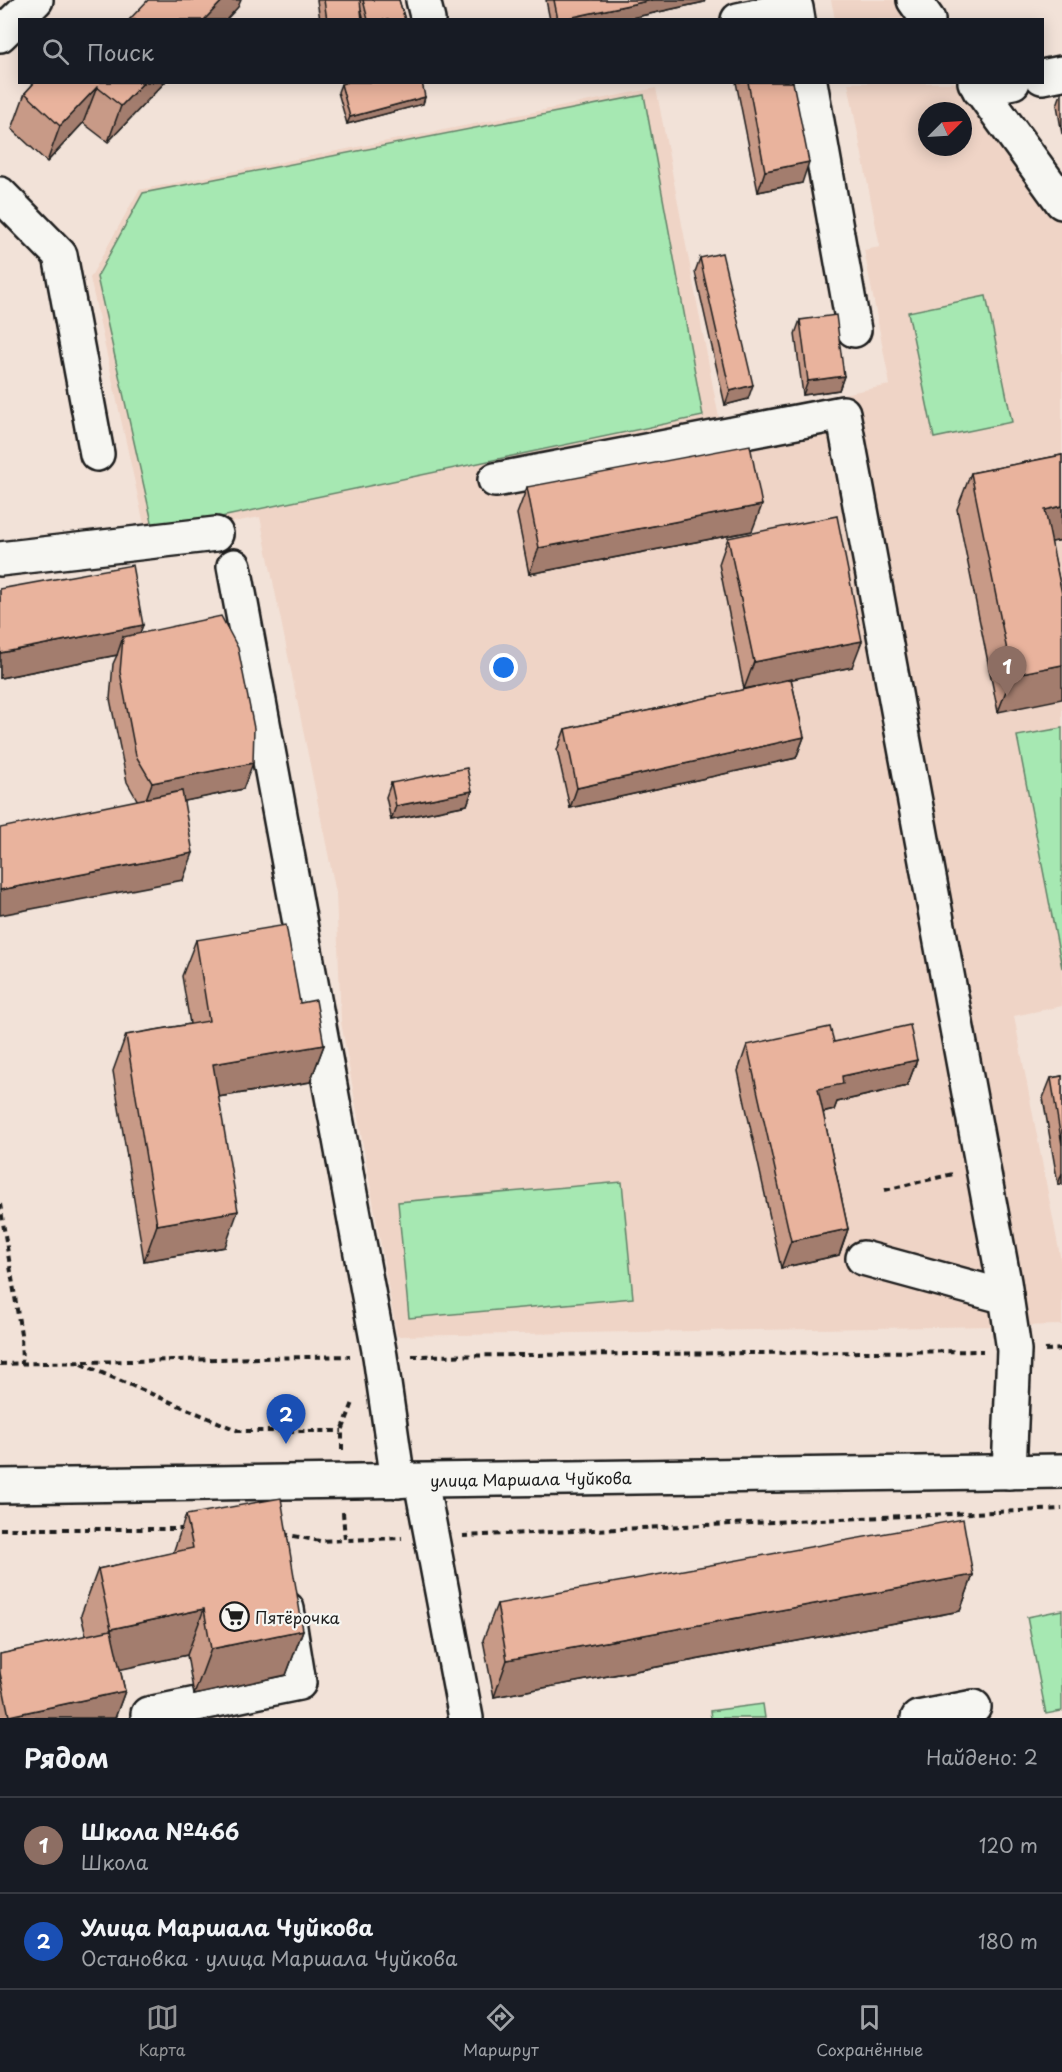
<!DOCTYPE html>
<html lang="ru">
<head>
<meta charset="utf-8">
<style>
	body { margin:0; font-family:"Playpen Sans",sans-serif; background:#242831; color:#f1f3f6 }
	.compass { position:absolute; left:918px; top:102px; width:54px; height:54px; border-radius:50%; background:#171b24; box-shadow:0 3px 15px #0003; rotate:66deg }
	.you { position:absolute; left:504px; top:668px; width:21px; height:21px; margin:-15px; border:4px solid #fff; border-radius:50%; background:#1a73e8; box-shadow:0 0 0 9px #1a73e833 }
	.badge { display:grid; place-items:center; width:39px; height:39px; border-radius:50%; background:#919294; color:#fff; font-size:20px; font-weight:700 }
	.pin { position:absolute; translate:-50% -50px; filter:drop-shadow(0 2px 3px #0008) }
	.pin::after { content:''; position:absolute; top:32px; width:21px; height:18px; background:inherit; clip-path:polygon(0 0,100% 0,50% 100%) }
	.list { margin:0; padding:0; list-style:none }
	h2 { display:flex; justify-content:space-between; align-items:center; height:78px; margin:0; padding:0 24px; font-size:26px }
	h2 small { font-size:20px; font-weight:400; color:#9ea1a6 }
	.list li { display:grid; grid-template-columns:39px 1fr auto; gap:18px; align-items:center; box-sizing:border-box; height:96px; padding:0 24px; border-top:2px solid #363941 }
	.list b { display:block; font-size:22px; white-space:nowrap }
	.list p { margin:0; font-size:20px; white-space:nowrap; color:#9ea1a6 }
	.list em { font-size:20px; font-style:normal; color:#9ea1a6 }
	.icon { flex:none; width:33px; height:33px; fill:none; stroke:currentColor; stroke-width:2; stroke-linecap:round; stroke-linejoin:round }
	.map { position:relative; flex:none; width:1062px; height:1718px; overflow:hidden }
	.search { position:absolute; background:#171b24; box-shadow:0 3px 15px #0003; left:18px; right:18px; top:18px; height:66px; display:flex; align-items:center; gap:15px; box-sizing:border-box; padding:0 21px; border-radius:0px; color:#9ea1a6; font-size:22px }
	.sheet { height:270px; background:#171b24 }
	nav { display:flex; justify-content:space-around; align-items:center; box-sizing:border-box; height:84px; border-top:2px solid #363941; background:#171b24; font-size:16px; color:#9ea1a6 }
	nav a { display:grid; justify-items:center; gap:3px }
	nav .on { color:#919294 }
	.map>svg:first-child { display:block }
	.built { fill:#efd4c6; fill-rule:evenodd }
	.green { fill:#a6e8b2; stroke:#618267; stroke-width:1.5 }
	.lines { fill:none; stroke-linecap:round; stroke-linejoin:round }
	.minor-casing { stroke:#1c1c1c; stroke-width:38 }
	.path { stroke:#1c1c1c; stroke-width:4; stroke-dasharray:6 4.5; stroke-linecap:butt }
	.minor { stroke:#f6f6f2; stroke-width:33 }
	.wall { fill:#c89a87; stroke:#1c1c1c; stroke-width:1.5 }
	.shaded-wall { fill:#a37d6e; stroke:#1c1c1c; stroke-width:1.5 }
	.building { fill:#e9b39d; stroke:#1c1c1c; stroke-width:1.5 }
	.labels { text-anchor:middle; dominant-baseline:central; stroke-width:4.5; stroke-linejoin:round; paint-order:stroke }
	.street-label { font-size:16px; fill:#1c1c1c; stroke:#f6f6f2 }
	.poi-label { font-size:16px; fill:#1c1c1c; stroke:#f6f6f2; text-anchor:start }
</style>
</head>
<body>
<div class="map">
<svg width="1062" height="1718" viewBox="0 0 1062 1718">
	<rect width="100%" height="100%" fill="#f2e2d8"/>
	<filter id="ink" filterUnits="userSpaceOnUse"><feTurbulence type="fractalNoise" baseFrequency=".0167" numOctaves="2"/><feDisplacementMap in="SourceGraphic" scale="12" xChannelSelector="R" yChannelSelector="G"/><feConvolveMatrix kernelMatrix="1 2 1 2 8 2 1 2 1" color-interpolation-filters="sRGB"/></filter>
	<g filter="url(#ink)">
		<!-- built -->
		<g class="built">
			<path d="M 831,0 L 909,0 L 923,19 L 835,19 Z"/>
			<path d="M 848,83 L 969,83 L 1062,210 L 1062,1006 L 1014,1016 L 1062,1266 L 1062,1325 L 397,1336 L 341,1022 L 336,893 L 260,517 L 147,538 L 90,278 L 139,190 L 656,88 L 719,418 L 890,385 L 864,250 L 880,247 ZM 927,111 L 963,111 L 963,147 L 927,147 Z"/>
		</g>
		<!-- green -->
		<g class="green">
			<path d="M 644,95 L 703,416 L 154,531 L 97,277 L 143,193 Z"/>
			<path d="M 986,296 L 1012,422 L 934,438 L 908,312 Z"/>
			<path d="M 1062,728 L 1062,968 L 1017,736 Z"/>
			<path d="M 622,1182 L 633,1298 L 409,1318 L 398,1202 Z"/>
			<path d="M 1062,1610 L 1062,1711 L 1046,1714 L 1027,1617 Z"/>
			<path d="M 763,1704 L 765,1718 L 711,1718 L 710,1711 Z"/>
		</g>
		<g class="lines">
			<defs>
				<g id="minor">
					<path d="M 423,0 L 428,20"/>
					<path d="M 914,0 L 928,20"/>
					<path d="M 738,20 L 796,8 L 798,20"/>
					<path d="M 0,35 L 36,0"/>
					<path d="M 1042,77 L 1062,73"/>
					<path d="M 810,82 L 854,330"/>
					<path d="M 975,82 L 1062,202"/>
					<path d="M 979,89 L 1013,82"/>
					<path d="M 0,194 L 60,255 L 97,454"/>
					<path d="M 495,480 L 843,413 L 1004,1282 L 1014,1350 L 1009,1472"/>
					<path d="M 0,559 L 216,534"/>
					<path d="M 234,566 L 380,1356 L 398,1481"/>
					<path d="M 863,1258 L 1006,1297"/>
					<path d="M 421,1481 L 466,1718"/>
					<path id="s1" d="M 0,1486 L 1062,1471"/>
					<path d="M 149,1718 L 148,1714 L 299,1683 L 287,1609"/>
					<path d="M 918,1718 L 974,1707"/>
				</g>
			</defs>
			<!-- minor casing -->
			<use href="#minor" class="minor-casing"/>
			<!-- path -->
			<g class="path">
				<path d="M 885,1190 L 953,1174"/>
				<path d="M 0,1204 L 21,1334 L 22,1364"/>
				<path d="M 1045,1350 L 1062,1349"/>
				<path d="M 412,1356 L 983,1351"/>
				<path d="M 0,1364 L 350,1356"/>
				<path d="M 81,1364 L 239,1431 L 342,1431"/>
				<path d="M 342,1450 L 342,1431 L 354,1400"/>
				<path d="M 343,1512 L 345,1540 L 402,1538"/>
				<path d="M 0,1529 L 186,1529"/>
				<path d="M 283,1534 L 320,1541 L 345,1540"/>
				<path d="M 463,1536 L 1062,1509"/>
			</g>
			<!-- minor -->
			<use href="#minor" class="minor"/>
		</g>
		<!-- wall -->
		<g class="wall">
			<path d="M 317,0 L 399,0 L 405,20 L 364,20 L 361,9 L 362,20 L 320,20 Z"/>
			<path d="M 546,0 L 705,0 L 704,2 L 622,20 L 550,20 Z"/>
			<path d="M 35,82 L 165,82 L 108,142 L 83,123 L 47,162 L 12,129 L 25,93 Z"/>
			<path d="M 736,82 L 793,82 L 802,183 L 758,192 Z"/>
			<path d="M 341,84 L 425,97 L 423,104 L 347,124 L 338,92 Z"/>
			<path d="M 1062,91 L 1062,134 L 1057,105 Z"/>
			<path d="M 700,258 L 748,399 L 725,405 L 695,272 Z"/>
			<path d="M 800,320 L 844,376 L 839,390 L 803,395 L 795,334 Z"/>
			<path d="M 1062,455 L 1062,540 L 1051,542 L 1062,594 L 998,712 L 957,509 L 971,473 Z"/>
			<path d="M 527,487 L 752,531 L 529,574 L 517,514 Z"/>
			<path d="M 728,538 L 852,667 L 791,679 L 804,737 L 796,758 L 570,808 L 557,750 L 565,729 L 775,683 L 744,689 L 719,564 Z"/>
			<path d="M 0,589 L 143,625 L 139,634 L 243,789 L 184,801 L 183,880 L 127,782 L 110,699 L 113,664 L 117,655 L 0,678 Z"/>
			<path d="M 391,783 L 472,791 L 467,805 L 391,820 L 386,797 Z"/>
			<path d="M 196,940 L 300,1003 L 324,1045 L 310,1082 L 218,1097 L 225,1247 L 144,1261 L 113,1071 L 126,1035 L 190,1024 L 182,976 Z"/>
			<path d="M 834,1042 L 917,1060 L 907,1086 L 837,1102 L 834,1110 L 823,1113 L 848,1229 L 839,1255 L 781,1268 L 738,1071 L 747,1045 Z"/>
			<path d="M 1062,1076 L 1062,1184 L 1058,1184 L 1043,1098 L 1051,1078 Z"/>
			<path d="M 186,1515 L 303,1630 L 286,1675 L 194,1695 L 187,1655 L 120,1669 L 125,1691 L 115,1718 L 0,1718 L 0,1654 L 86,1636 L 81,1615 L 98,1569 L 173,1553 Z"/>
			<path d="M 973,1575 L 960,1611 L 494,1697 L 483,1640 L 497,1604 Z"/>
		</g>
		<!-- shaded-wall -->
		<g class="shaded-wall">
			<path d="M 223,0 L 241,0 L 238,7 L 226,20 L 204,20 Z"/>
			<path d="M 652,0 L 705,0 L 704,2 L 622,20 L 559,20 Z"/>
			<path d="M 144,82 L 165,82 L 108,142 L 121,106 Z"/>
			<path d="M 97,87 L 83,123 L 47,162 L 60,126 Z"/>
			<path d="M 425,97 L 423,104 L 347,124 L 350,117 Z"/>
			<path d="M 809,162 L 802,183 L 758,192 L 765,171 Z"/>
			<path d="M 844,376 L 839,390 L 803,395 L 808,381 Z"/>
			<path d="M 753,385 L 748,399 L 725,405 L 730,391 Z"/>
			<path d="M 762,505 L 752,531 L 529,574 L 539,548 Z"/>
			<path d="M 1062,506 L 1062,540 L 1032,546 L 1045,510 Z"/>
			<path d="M 143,625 L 133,651 L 123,637 L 117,655 L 0,678 L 0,653 Z"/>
			<path d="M 862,641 L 852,667 L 744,689 L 754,662 Z"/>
			<path d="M 1062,665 L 1062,699 L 998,712 L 1012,675 Z"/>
			<path d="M 804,737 L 796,758 L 570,808 L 577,788 Z"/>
			<path d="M 253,763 L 243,789 L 142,810 L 152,783 Z"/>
			<path d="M 472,791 L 467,805 L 391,820 L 396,806 Z"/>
			<path d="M 193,853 L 183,880 L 0,915 L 0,890 Z"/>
			<path d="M 324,1045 L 310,1082 L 199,1100 L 213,1064 Z"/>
			<path d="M 917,1060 L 907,1086 L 837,1102 L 834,1110 L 808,1116 L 818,1089 L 842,1076 Z"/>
			<path d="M 1062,1173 L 1062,1184 L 1058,1184 Z"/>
			<path d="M 238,1211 L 225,1247 L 144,1261 L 157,1225 Z"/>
			<path d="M 848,1229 L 839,1255 L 781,1268 L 791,1241 Z"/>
			<path d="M 973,1575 L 960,1611 L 494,1697 L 507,1660 Z"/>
			<path d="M 204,1609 L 187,1655 L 95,1675 L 111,1629 Z"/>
			<path d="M 303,1630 L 286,1675 L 194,1695 L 211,1649 Z"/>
			<path d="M 125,1691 L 115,1718 L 9,1718 L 9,1716 Z"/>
		</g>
		<!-- building -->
		<g class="building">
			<path d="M 148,0 L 223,0 L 204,20 L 129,20 Z"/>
			<path d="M 324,0 L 360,0 L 362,20 L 327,20 Z"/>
			<path d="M 363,0 L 399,0 L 405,20 L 368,20 Z"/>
			<path d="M 554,0 L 652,0 L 559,20 L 558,20 Z"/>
			<path d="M 35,82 L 144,82 L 121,106 L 97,87 L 60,126 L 25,93 Z"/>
			<path d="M 348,82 L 422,82 L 425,97 L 350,117 L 341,84 Z"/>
			<path d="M 748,82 L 793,82 L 809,162 L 765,171 Z"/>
			<path d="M 722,253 L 753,385 L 730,391 L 700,258 Z"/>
			<path d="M 836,315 L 844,376 L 808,381 L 800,320 Z"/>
			<path d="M 750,445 L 762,505 L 539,548 L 527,487 Z"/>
			<path d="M 1062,455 L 1062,506 L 1045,510 L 1062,594 L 1062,665 L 1012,675 L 971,473 Z"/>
			<path d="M 837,516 L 862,641 L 754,662 L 728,538 Z"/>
			<path d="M 132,565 L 143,625 L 0,653 L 0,589 Z"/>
			<path d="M 221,616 L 238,648 L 254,728 L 253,763 L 152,783 L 136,756 L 120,672 L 123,637 Z"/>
			<path d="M 791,679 L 804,737 L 577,788 L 565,729 Z"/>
			<path d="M 467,768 L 472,791 L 396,806 L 391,783 Z"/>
			<path d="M 182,791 L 193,853 L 0,890 L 0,828 Z"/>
			<path d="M 286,925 L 300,1003 L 316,1000 L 324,1045 L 213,1064 L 238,1211 L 157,1225 L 126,1035 L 209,1021 L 196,940 Z"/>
			<path d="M 910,1025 L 917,1060 L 842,1076 L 843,1084 L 818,1089 L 848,1229 L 791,1241 L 747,1045 L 830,1027 L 834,1042 Z"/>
			<path d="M 1062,1076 L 1062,1145 L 1051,1078 Z"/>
			<path d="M 281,1498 L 303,1630 L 211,1649 L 204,1609 L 111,1629 L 98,1569 L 193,1548 L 186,1515 Z"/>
			<path d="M 963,1519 L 973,1575 L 507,1660 L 497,1604 Z"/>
			<path d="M 111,1630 L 125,1691 L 9,1716 L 0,1673 L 0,1654 Z"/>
		</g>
	</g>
	<!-- icons -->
	<defs>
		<symbol id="supermarket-ring" viewBox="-11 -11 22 22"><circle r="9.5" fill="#f6f6f2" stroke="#1c1c1c" stroke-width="1.5"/><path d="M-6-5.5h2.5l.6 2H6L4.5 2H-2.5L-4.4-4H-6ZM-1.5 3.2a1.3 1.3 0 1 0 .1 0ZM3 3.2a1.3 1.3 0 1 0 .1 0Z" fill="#1c1c1c"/></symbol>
	</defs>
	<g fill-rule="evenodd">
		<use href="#supermarket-ring" x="218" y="1600" width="33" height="33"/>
	</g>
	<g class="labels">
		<!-- street labels -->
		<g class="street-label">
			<text stroke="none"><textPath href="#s1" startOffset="531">улица Маршала Чуйкова</textPath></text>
		</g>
		<!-- poi labels -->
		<g class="poi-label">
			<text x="255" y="1617">Пятёрочка</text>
		</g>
	</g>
</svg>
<svg class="compass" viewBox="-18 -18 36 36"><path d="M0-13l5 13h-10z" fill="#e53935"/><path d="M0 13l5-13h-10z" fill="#9ea1a6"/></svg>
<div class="you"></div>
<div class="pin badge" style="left:1007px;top:696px;background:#8d6e63">1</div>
<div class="pin badge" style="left:286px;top:1444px;background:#1a4fb4">2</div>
<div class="search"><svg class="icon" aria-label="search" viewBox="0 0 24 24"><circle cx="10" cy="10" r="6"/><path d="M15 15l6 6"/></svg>Поиск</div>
</div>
<section class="sheet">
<h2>Рядом<small>Найдено: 2</small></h2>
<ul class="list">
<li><span class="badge" style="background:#8d6e63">1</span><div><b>Школа №466</b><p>Школа</p></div><em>120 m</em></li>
<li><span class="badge" style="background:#1a4fb4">2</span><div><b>Улица Маршала Чуйкова</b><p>Остановка · улица Маршала Чуйкова</p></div><em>180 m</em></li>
</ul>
</section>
<nav>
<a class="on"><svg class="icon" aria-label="map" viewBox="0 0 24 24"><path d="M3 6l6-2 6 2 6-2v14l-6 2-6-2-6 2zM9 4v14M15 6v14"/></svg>Карта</a>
<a><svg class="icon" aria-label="directions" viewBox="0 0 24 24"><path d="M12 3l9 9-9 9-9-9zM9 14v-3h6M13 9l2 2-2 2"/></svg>Маршрут</a>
<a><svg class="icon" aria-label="saved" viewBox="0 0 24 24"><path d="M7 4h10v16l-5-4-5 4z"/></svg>Сохранённые</a>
</nav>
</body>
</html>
